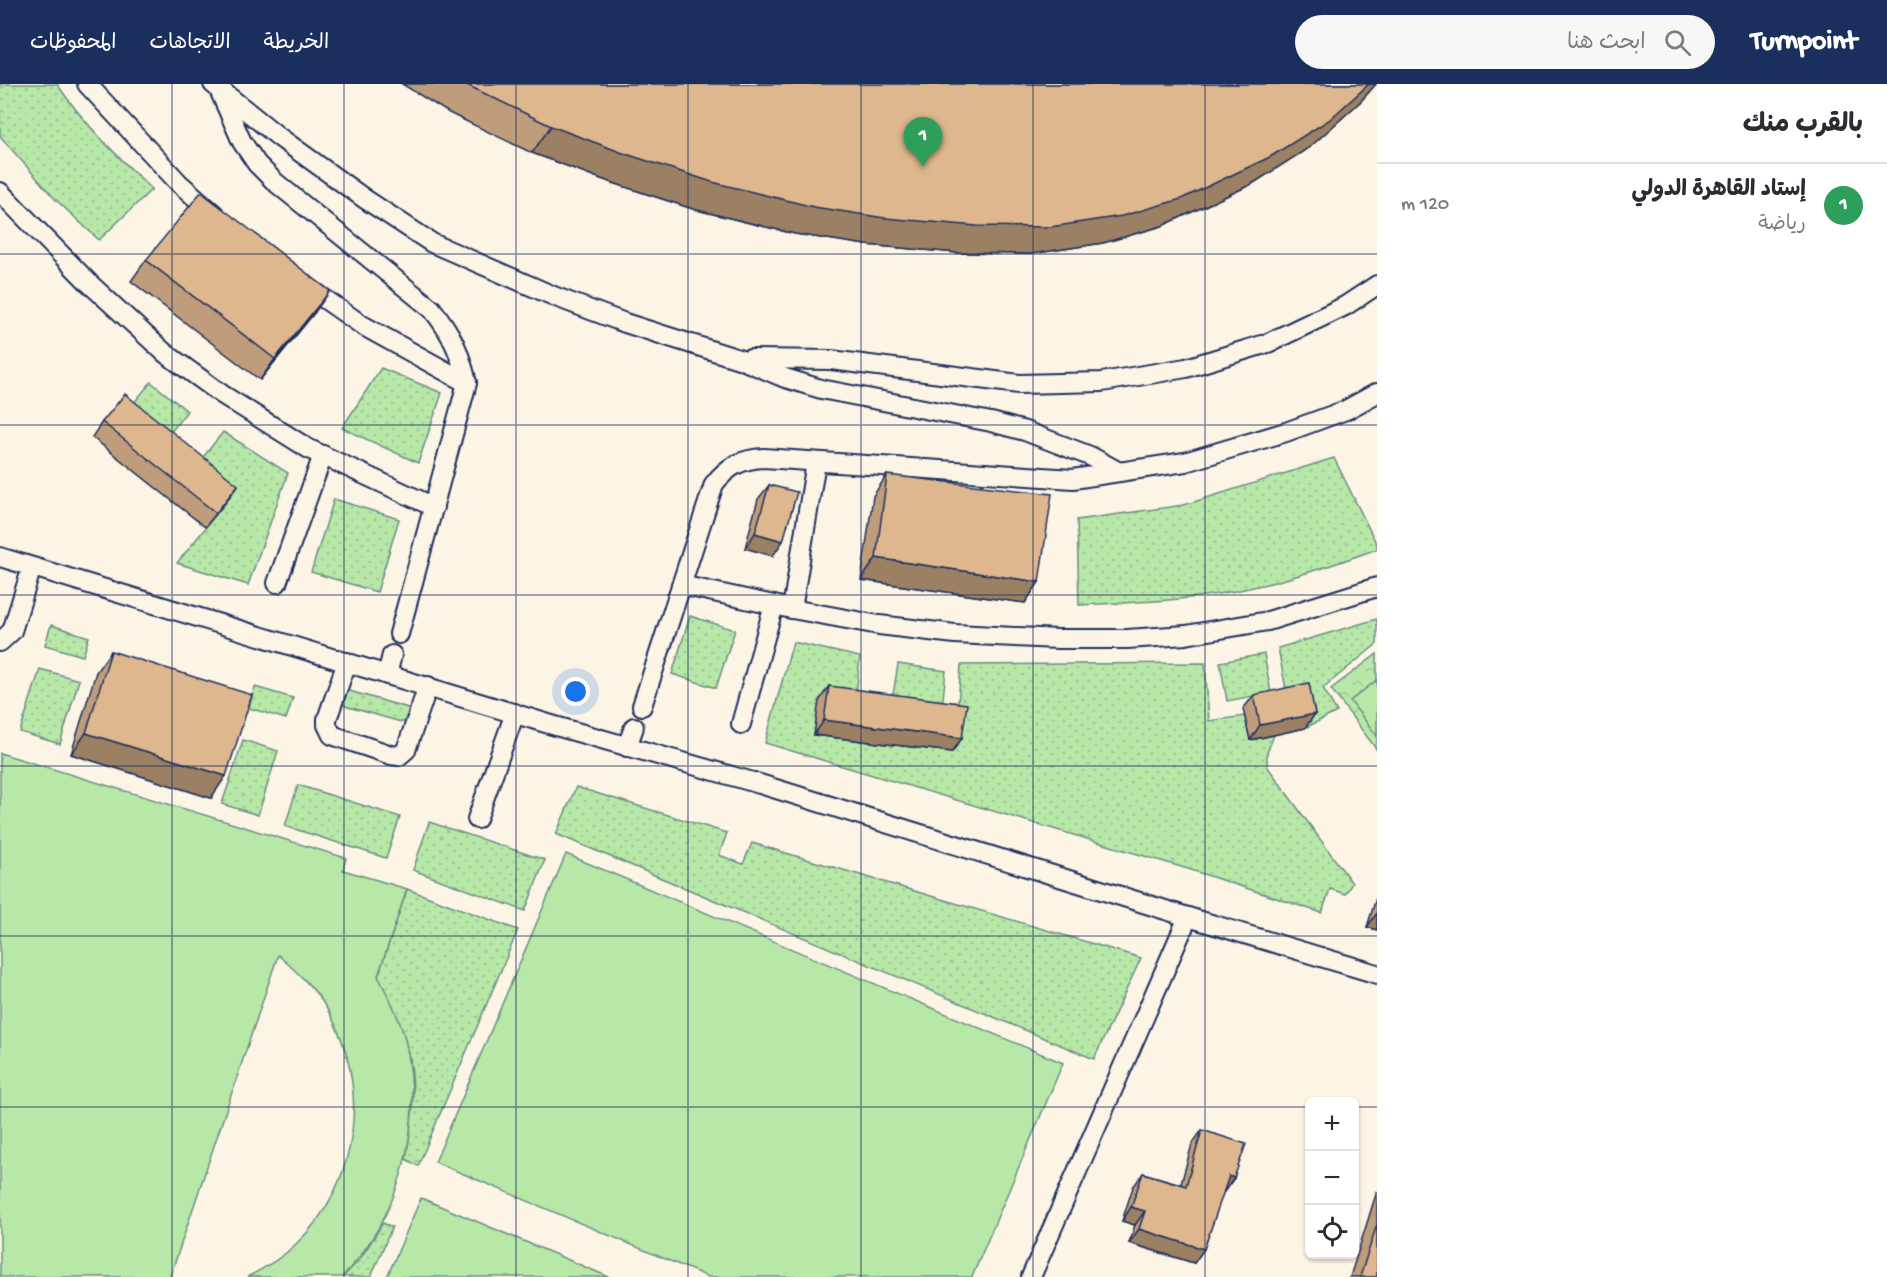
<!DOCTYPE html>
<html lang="ar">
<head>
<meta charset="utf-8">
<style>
	body { margin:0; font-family:"Gochi Hand","Playpen Sans Arabic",sans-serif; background:#f7f7f7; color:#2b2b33; direction:rtl }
	.controls { position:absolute; right:18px; bottom:18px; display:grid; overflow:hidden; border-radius:9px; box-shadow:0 2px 4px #0004 }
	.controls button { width:54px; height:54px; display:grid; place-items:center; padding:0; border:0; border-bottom:2px solid #e1e1e2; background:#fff; color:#2b2b33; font:30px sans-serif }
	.you { position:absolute; left:576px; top:608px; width:21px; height:21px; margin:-15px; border:4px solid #fff; border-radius:50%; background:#1a73e8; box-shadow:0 0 0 9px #1a73e833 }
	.badge { display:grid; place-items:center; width:39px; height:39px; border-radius:50%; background:#1b2f5e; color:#fff; font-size:20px; font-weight:700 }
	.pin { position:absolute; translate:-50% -50px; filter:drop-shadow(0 2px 3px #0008) }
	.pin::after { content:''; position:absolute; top:32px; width:21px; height:18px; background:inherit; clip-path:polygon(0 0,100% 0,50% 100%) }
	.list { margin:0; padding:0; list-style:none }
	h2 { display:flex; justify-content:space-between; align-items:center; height:78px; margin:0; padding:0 24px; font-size:26px }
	h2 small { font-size:20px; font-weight:400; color:#7c7c81 }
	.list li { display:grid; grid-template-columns:39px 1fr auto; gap:18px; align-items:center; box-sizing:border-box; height:84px; padding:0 24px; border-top:2px solid #e1e1e2 }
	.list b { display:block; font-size:22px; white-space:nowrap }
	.list p { margin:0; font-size:20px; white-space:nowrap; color:#7c7c81 }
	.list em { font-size:20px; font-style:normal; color:#7c7c81 }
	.icon { flex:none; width:33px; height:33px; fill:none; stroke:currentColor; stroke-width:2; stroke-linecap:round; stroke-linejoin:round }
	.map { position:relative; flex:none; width:1377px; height:1193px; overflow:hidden; direction:ltr }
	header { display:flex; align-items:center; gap:36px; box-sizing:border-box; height:84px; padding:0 30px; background:#1b2f5e; color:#fff }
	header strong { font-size:28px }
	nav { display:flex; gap:33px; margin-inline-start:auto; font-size:21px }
	.search { width:420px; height:54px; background:#f7f7f7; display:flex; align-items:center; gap:15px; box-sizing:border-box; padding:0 21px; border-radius:33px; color:#7c7c81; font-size:22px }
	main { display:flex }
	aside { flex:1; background:#fff }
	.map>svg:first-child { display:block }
	.park { fill:url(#park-crowns); stroke:#698c83; stroke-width:1.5 }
	.garden { fill:url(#garden-dots); stroke:#698c83; stroke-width:1.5 }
	.pitch { fill:#b7e8a8; stroke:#698c83; stroke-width:1.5 }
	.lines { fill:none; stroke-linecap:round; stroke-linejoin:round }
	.lane-casing { stroke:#1b2f5e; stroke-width:22 }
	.lane { stroke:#fcf5e5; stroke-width:18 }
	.wall { fill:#bf9d7b; stroke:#1b2f5e; stroke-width:1.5 }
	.shaded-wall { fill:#9b8064; stroke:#1b2f5e; stroke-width:1.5 }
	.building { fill:#deb78f; stroke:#1b2f5e; stroke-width:1.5 }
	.grid { fill:none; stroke:#1b2f5e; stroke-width:1.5; stroke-opacity:0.55 }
</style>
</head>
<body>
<header>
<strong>Turnpoint</strong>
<div class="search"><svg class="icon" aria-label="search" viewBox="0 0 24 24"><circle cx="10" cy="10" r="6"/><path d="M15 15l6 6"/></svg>ابحث هنا</div>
<nav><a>الخريطة</a><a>الاتجاهات</a><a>المحفوظات</a></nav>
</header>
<main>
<aside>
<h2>بالقرب منك<small></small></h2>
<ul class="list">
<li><span class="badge" style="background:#2e9e5b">1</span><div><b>إستاد القاهرة الدولي</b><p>رياضة</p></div><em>120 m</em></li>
</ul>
</aside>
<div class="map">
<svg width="1377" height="1193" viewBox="0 0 1377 1193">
	<defs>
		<pattern id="park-crowns" width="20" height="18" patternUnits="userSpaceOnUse" patternTransform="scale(1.5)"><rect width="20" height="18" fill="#b7e8a8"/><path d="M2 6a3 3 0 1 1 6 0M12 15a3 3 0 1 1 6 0" fill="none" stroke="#9dc793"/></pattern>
		<pattern id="garden-dots" width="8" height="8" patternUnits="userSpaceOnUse" patternTransform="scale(1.5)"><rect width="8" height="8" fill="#b7e8a8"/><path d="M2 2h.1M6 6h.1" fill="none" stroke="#9dc793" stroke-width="1.8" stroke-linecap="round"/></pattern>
	</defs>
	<rect width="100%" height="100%" fill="#fcf5e5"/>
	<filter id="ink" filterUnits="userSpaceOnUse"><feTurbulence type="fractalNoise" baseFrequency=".0167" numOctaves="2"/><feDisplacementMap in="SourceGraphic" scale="12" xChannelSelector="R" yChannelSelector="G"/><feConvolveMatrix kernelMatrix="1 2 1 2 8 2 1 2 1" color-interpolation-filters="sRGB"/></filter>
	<g filter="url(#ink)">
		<!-- park -->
		<path class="park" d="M 1377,570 L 1377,666 L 1331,605 Z"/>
		<!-- garden -->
		<g class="garden">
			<path d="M 0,0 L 57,0 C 84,40 117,72 152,105 L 99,156 L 55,115 L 0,52 Z"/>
			<path d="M 381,284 L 442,309 L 418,379 L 342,344 Z"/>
			<path d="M 151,298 L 187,327 L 161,361 L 124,331 Z"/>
			<path d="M 223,348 L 288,389 L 248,501 L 177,479 L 228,416 L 193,386 Z"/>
			<path d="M 1334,374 L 1377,461 L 1377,465 C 1335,480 1292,495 1249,504 C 1193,517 1135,518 1079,521 L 1077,436 L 1184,421 Z"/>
			<path d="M 334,415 L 399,435 L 377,508 L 311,488 Z"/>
			<path d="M 690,532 L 735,546 L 716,604 L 672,590 Z"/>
			<path d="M 1377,535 L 1377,560 L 1323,604 L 1337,628 L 1305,644 L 1288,616 L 1278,564 Z"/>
			<path d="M 51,541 L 89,553 L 83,572 L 45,561 Z"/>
			<path d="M 793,558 L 860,573 L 855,622 L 814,651 L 952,668 L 957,634 L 961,581 L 1205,579 L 1209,637 L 1245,632 L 1250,656 L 1274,651 L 1267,669 L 1267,682 L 1352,799 L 1345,810 L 1330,805 L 1322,829 L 1188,785 L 765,659 Z"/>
			<path d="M 1264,570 L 1271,609 L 1227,617 L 1220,578 Z"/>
			<path d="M 898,580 L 946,587 L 942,624 L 892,617 Z"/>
			<path d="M 40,585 L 79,596 L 60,660 L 20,648 Z"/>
			<path d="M 255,603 L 293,614 L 286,635 L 249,624 Z"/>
			<path d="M 346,606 L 408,624 L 412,628 L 408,638 L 401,638 L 345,622 L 340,617 Z"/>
			<path d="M 243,656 L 278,667 L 258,731 L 222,720 Z"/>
			<path d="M 298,701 L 400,733 L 386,774 L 285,742 Z"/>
			<path d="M 576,703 L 727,749 L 719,771 L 743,780 L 752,759 L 1141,874 L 1094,975 L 556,750 Z"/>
			<path d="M 429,738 L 545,776 L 525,827 L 413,786 Z"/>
			<path d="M 407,805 L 518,846 L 418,1082 L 406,1075 C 412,1038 418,997 406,960 C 399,937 387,914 378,892 Z"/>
			<path d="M 383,1139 L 392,1143 L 371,1193 L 343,1193 L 360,1175 Z"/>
		</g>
		<!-- pitch -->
		<g class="pitch">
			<path d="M 1377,596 L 1377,652 L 1350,617 Z"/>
			<path d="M 0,669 L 346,774 L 343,786 L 407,805 L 378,892 C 390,915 402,938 407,964 C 423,1046 400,1132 342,1193 L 247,1193 C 265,1184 282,1174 296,1160 C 360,1100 371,999 327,925 C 315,904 296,887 278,871 L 170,1193 L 0,1193 Z"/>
			<path d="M 566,770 L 1063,979 L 972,1193 L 708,1193 L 435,1078 Z"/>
			<path d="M 421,1114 L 609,1193 L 387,1193 Z"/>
		</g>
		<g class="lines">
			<defs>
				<g id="lane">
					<path d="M 87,0 L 179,99 L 214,130"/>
					<path d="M 213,0 L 279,53 L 365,115 L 432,159 L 556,213 L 625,239 L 742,276 L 785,294 L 821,305 L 991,338 L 1025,347 L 1090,372 L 1119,388"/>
					<path d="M 220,8 L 242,58 L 257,80 L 275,98 L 432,225 C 452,250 460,268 467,299 L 399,550"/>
					<path d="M 0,108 L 89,199 L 165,269 L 223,311 L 309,365 L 434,423"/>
					<path d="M 306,202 L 362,241 L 467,299"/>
					<path d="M 750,275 L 831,276 L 1019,300 L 1102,298 L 1186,284 L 1268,259 L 1345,222 L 1377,201"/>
					<path d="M 0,473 L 552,641 L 760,700 L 1188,833 L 1377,890"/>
					<path d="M 277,499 L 323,371"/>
					<path d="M 681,501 L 792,525 L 879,541 L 955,550 L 1058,555 L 1127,555 L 1186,551 L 1209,547 L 1268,537 L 1377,503"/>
					<path d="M 792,525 L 816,378"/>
					<path d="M 0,558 L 12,547 L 32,483"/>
					<path d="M 347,578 L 327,635 L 327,641 L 332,651 L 391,671 L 399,672 L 406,666 L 428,602"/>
					<path d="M 387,591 L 392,571"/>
					<path d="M 642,622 L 714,400 C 728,382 742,375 764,374 L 1073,395 L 1185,378 L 1286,348 L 1346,326 L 1377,309"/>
					<path d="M 741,640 L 774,521"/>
					<path d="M 627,663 L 634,643"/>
					<path d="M 477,735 L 515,629"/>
					<path d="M 1031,1193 L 1188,833"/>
				</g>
			</defs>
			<!-- lane casing -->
			<use href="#lane" class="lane-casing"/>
			<!-- lane -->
			<use href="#lane" class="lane"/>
		</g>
		<!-- wall -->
		<g class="wall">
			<path d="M 402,0 L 1376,0 L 1361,17 L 1310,63 L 1252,100 L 1162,142 L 1103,159 L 1031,170 L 958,169 L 866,161 L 795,150 L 693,125 L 604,96 L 532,69 L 449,29 Z"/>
			<path d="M 146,176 L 315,228 L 260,296 L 131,197 Z"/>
			<path d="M 102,338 L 238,401 L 228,415 L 205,443 L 92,353 Z"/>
			<path d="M 887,391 L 1039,498 L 1025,519 L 861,496 L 873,412 Z"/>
			<path d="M 769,401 L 773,472 L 745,464 L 758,415 Z"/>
			<path d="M 111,567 L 211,714 L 71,670 L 96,588 Z"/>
			<path d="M 829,602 L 962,654 L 952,668 L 814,651 L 819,617 Z"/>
			<path d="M 1254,611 L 1315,630 L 1305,644 L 1250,656 L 1243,625 Z"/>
			<path d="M 1377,811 L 1377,846 L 1367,843 Z"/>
			<path d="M 1202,1046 L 1234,1094 L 1223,1108 L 1204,1165 L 1194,1179 L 1129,1159 L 1135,1141 L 1122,1137 L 1133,1103 L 1143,1089 L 1181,1100 L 1192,1060 Z"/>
			<path d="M 1377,1107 L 1377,1193 L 1350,1193 Z"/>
		</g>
		<!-- shaded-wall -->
		<g class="shaded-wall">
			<path d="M 1376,0 L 1361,17 L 1310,63 L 1252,100 L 1162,142 L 1103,159 L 1031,170 L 958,169 L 866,161 L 795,150 L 693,125 L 604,96 L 532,69 L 551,42 Z"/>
			<path d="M 330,207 L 315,228 L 260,296 L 275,275 Z"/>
			<path d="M 755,449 L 783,457 L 773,472 L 745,464 Z"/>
			<path d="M 876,474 L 1039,498 L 1025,519 L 861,496 Z"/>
			<path d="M 1315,630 L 1305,644 L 1250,656 L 1260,641 Z"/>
			<path d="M 824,636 L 962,654 L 952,668 L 814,651 Z"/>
			<path d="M 86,649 L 226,692 L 211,714 L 71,670 Z"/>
			<path d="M 1377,829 L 1377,846 L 1367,843 Z"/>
			<path d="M 1229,1092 L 1234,1094 L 1224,1108 L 1219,1106 Z"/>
			<path d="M 1131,1123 L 1145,1127 L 1135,1141 L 1122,1137 Z"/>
			<path d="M 1139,1145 L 1204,1165 L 1194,1179 L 1129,1159 Z"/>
		</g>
		<!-- building -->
		<g class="building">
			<path d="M 465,0 L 1369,0 L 1329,36 L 1270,73 L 1181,115 L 1122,132 L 1050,143 L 977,142 L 885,134 L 814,123 L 712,98 L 623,69 L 551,42 Z"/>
			<path d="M 201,108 L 330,207 L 275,275 L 146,176 Z"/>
			<path d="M 125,310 L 238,401 L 216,429 L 102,338 Z"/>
			<path d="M 887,391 L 1052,410 L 1039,498 L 876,474 Z"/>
			<path d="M 769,401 L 797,408 L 783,457 L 755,449 Z"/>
			<path d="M 111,567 L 252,611 L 226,692 L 86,649 Z"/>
			<path d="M 1309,599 L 1315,630 L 1260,641 L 1254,611 Z"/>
			<path d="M 829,602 L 967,620 L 962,654 L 824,636 Z"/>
			<path d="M 1202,1046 L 1246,1060 L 1234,1094 L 1229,1092 L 1204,1165 L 1139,1145 L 1145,1127 L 1131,1123 L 1143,1089 L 1186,1102 Z"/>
			<path d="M 1377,1140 L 1377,1193 L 1360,1193 Z"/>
		</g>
	</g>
	<!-- grid -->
	<path class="grid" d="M 172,0 L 172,1193M 344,0 L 344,1193M 516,0 L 516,1193M 688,0 L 688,1193M 861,0 L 861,1193M 1033,0 L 1033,1193M 1205,0 L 1205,1193M 0,170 L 1377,170M 0,341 L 1377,341M 0,511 L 1377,511M 0,682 L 1377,682M 0,852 L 1377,852M 0,1023 L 1310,1023M 1354,1023 L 1377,1023"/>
</svg>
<div class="controls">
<button>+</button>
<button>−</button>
<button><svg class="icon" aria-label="locate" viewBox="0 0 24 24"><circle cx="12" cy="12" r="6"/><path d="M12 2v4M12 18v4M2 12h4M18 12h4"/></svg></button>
</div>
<div class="you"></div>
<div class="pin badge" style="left:923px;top:83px;background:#2e9e5b">1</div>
</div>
</main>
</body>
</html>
